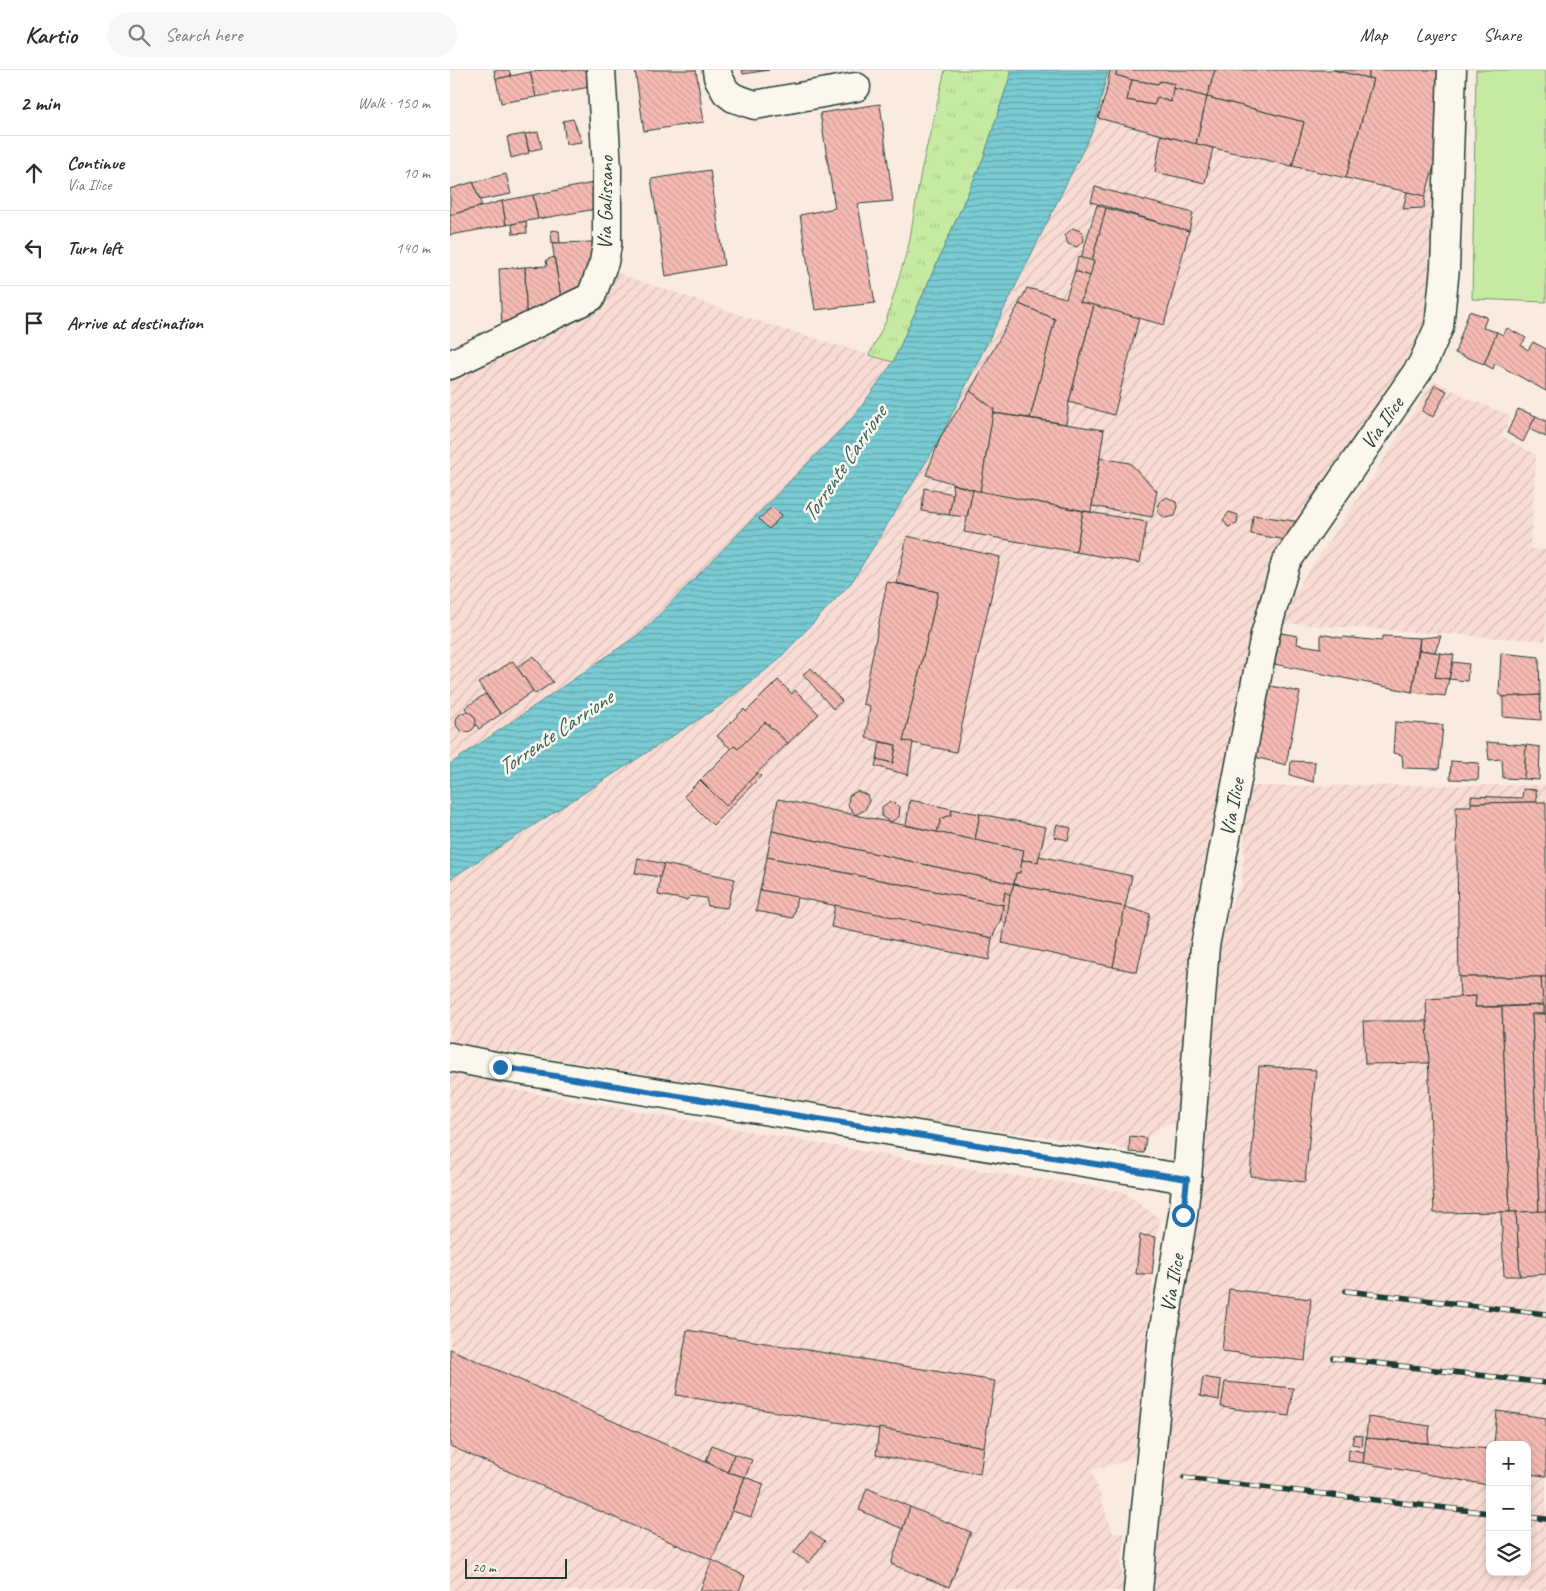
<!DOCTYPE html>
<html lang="en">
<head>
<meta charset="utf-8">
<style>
	body { margin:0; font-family:Caveat,sans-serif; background:#f7f7f7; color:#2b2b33 }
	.controls { position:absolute; right:15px; bottom:15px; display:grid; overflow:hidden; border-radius:10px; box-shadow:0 2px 8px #0003 }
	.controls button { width:45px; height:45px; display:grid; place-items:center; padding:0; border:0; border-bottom:1px solid #e1e1e2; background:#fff; color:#2b2b33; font:25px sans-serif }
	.scale { position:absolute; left:15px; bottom:12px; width:102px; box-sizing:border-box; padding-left:5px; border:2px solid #1f3d34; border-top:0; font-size:14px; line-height:18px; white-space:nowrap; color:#1f3d34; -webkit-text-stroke:4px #fbf7ec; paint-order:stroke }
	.stop { position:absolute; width:15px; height:15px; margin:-11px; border:4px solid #1f6fb2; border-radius:50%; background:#fff }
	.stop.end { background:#1f6fb2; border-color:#fff; box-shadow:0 1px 5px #0008 }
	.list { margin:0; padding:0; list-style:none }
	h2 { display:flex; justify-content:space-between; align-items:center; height:65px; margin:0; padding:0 20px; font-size:21px }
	h2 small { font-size:16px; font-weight:400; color:#7c7c81 }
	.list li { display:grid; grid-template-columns:32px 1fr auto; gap:15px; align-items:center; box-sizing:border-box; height:75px; padding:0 20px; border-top:1px solid #e1e1e2 }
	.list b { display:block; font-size:19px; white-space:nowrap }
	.list p { margin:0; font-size:16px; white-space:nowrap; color:#7c7c81 }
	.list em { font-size:16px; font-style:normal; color:#7c7c81 }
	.icon { flex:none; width:28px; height:28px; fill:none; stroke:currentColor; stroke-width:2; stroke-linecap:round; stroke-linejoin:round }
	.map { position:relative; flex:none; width:1096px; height:1521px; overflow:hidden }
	header { display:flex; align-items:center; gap:30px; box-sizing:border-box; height:70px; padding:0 25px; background:#fff; border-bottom:1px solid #e1e1e2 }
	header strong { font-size:24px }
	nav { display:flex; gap:28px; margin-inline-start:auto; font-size:18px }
	.search { width:350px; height:45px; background:#f7f7f7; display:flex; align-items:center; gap:12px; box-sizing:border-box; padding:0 18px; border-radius:28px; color:#7c7c81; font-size:19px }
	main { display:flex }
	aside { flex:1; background:#fff }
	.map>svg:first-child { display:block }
	.industrial { fill:url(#industrial-furrows); fill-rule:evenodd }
	.grass { fill:url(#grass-tufts); stroke:#73946c }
	.pitch { fill:#c7eaa3; stroke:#73946c }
	.water { fill:url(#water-rules); stroke:#569293 }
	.building { fill:url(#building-back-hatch); stroke:#1f3d34 }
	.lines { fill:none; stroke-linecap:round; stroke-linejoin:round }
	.minor-casing { stroke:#1f3d34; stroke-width:31 }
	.minor { stroke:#fbf7ec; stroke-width:28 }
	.rail-casing { stroke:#1f3d34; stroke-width:5.5 }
	.rail { stroke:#fbf7ec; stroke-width:4; stroke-dasharray:11; stroke-linecap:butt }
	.route { stroke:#1f6fb2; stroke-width:6 }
	.labels { text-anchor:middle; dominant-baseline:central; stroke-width:5; stroke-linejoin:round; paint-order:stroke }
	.street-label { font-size:21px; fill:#1f3d34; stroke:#fbf7ec }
	.water-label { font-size:22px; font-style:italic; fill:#36605c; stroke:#fbf7ec }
</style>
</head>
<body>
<header>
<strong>Kartio</strong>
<div class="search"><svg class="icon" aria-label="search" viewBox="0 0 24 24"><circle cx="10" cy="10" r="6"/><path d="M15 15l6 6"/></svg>Search here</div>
<nav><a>Map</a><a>Layers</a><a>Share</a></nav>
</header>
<main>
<aside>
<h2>2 min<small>Walk · 150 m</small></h2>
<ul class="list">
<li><svg class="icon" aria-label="ahead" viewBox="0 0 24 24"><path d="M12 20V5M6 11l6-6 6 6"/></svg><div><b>Continue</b><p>Via Ilice</p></div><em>10 m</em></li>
<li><svg class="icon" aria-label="left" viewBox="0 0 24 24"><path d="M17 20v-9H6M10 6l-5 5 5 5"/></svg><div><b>Turn left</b></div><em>140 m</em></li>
<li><svg class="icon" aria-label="arrive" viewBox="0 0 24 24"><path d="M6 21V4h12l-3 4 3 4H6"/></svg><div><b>Arrive at destination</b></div></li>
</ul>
</aside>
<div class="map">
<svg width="1096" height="1521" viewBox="0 0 1096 1521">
	<defs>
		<pattern id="industrial-furrows" width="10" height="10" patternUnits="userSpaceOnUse" patternTransform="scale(1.25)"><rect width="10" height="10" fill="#f9dcd4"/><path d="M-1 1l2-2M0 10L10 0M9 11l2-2" fill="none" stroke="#d5beb7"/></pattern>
		<pattern id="grass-tufts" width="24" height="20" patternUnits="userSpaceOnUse" patternTransform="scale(1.25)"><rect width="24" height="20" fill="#c7eaa3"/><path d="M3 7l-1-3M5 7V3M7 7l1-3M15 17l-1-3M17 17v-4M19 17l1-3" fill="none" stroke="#aaca8d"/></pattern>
		<pattern id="water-rules" width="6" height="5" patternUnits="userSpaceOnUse" patternTransform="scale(1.25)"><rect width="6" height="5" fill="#7acbd3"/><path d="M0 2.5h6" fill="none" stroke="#63a6ac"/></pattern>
		<pattern id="building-back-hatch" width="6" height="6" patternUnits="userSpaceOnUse" patternTransform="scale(1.25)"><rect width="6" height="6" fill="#f6bab4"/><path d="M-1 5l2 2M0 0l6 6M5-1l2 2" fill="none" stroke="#d2a19b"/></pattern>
	</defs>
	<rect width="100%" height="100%" fill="#faebe1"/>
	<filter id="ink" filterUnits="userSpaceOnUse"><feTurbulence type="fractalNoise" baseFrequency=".02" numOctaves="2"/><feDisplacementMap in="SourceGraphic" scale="10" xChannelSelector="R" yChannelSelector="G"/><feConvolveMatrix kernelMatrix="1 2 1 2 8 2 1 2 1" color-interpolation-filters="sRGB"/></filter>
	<g filter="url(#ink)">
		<!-- industrial -->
		<g class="industrial">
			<path d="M 658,0 L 989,0 L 979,240 L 961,284 L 951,301 L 836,471 L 819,491 L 809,534 L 749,820 L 726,1052 L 713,1056 L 696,1068 L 694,1083 L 679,1082 L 663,1076 L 456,1048 L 52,980 L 43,1016 L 487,1094 L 673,1121 L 710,1149 L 706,1167 L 687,1386 L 663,1395 L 641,1400 L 663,1463 L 675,1463 L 671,1492 L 673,1509 L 673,1521 L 0,1521 L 0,809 L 271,635 L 325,593 L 401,513 L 486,376 L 644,58 Z"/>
			<path d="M 161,201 L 317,254 L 443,292 L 405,345 L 192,562 L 0,694 L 0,297 Z"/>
			<path d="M 984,310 L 1019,329 L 1061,346 L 1052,366 L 1086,385 L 1080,479 L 1096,480 L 1096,571 L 832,553 L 837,533 L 921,409 Z"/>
			<path d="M 1096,715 L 1096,1521 L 704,1521 L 723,1286 L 760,927 L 780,836 L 792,815 L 795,766 L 787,756 L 794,716 ZM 1040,1375 L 1077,1375 L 1077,1502 L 1040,1502 Z"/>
		</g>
		<!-- grass -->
		<path class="grass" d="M 495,0 L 562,0 L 533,89 L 443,292 L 419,285 L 436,251 L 459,174 L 471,101 Z"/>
		<!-- pitch -->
		<path class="pitch" d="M 1026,0 L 1096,0 L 1096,232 L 1022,229 Z"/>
		<!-- water -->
		<path class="water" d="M 562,0 L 658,0 L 644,58 L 486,376 L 401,513 L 325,593 L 271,635 L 0,809 L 0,694 L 192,562 L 405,345 L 443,292 L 533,89 Z"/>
		<!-- building -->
		<g class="building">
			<path d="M 44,0 L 59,0 L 61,6 L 46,9 Z"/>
			<path d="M 92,0 L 142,0 L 145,16 L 86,27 L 80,2 Z"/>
			<path d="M 185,0 L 246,0 L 254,52 L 194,61 Z"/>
			<path d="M 292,0 L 319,0 L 293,4 Z"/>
			<path d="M 660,0 L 667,0 L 666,5 L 682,10 L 677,30 L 704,35 L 707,27 L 721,32 L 723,18 L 757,27 L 746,74 L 648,48 L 656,23 Z"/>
			<path d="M 667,0 L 765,0 L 757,27 L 723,18 L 725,14 L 710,11 L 708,14 L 682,10 L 666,5 Z"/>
			<path d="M 765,0 L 884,0 L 923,9 L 896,108 L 842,96 L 854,52 L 757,27 Z"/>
			<path d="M 884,0 L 920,0 L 918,8 Z"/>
			<path d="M 920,0 L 991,0 L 989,80 L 975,126 L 896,108 L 923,9 L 918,8 Z"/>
			<path d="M 80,2 L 86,27 L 51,33 L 46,9 Z"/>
			<path d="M 682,10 L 708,14 L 710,11 L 725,14 L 723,18 L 721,32 L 707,27 L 704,35 L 677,30 Z"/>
			<path d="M 757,27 L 854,52 L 842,96 L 746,74 Z"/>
			<path d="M 430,34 L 443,131 L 408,134 L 425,233 L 365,240 L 350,145 L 385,138 L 370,43 Z"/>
			<path d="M 123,49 L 132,72 L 116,74 L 113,51 Z"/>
			<path d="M 88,62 L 92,78 L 79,81 L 75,64 Z"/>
			<path d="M 75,64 L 79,83 L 61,88 L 57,67 Z"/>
			<path d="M 711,65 L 763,78 L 755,113 L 705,102 Z"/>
			<path d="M 260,100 L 274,195 L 216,206 L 201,109 Z"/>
			<path d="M 56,104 L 61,124 L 30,130 L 23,112 Z"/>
			<path d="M 23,112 L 32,136 L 0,145 L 0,119 Z"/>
			<path d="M 143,113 L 146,139 L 88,149 L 83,125 Z"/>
			<path d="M 645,117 L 743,143 L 739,161 L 641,132 Z"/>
			<path d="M 957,122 L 975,126 L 974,138 L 953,139 Z"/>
			<path d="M 83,125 L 88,149 L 56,155 L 52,131 Z"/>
			<path d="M 52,131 L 56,155 L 0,165 L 0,145 Z"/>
			<path d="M 647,135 L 656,138 L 642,191 L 631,188 Z"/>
			<path d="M 656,138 L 739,161 L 714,255 L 630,232 L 644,191 L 642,191 Z"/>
			<path d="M 76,151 L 77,163 L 63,164 L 62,154 Z"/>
			<path d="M 623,158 L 632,162 L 634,170 L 627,177 L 618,174 L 615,165 Z"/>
			<path d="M 101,160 L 109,161 L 110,173 L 102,173 Z"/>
			<path d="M 145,172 L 131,217 L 111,227 L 102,173 Z"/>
			<path d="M 104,187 L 111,227 L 76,245 L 75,197 L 97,196 L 96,190 Z"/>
			<path d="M 628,187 L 644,191 L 640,206 L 625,201 Z"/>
			<path d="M 75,197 L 76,245 L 52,258 L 49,199 Z"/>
			<path d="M 625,201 L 640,206 L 630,232 L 644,235 L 619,332 L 616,354 L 580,348 L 605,249 L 569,234 L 577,218 L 616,228 Z"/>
			<path d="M 569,234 L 605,249 L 580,348 L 543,343 L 544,339 L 520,321 Z"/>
			<path d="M 644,235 L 689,248 L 664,345 L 619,332 Z"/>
			<path d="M 1019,241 L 1037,247 L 1033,258 L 1047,262 L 1034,294 L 1005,283 Z"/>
			<path d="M 1057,258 L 1076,268 L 1071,275 L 1078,280 L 1083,272 L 1096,279 L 1096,321 L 1045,293 L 1043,299 L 1034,294 L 1047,262 L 1053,265 Z"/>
			<path d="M 985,315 L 997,321 L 983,347 L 972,341 Z"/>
			<path d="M 520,321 L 544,339 L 530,422 L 476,405 L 491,366 Z"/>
			<path d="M 1068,339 L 1086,346 L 1073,372 L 1057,363 Z"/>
			<path d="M 543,343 L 654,360 L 641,442 L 530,422 Z"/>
			<path d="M 1086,346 L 1096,351 L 1096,367 L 1079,359 Z"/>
			<path d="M 650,388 L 680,393 L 707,421 L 702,447 L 642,436 Z"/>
			<path d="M 502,414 L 523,420 L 517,447 L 499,445 L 503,424 Z"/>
			<path d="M 474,418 L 503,424 L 499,445 L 472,441 Z"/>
			<path d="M 523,420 L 633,441 L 626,482 L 514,462 Z"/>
			<path d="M 717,427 L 726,432 L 728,436 L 725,446 L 715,448 L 708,442 L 709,432 Z"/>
			<path d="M 322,437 L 332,445 L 319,459 L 309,449 Z"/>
			<path d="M 633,441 L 697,452 L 690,493 L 626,482 Z"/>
			<path d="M 779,442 L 788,445 L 787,454 L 778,457 L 773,450 Z"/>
			<path d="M 803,445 L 851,452 L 837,470 L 801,464 Z"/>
			<path d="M 457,466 L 550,487 L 506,682 L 453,671 L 488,522 L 447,513 Z"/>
			<path d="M 437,512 L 488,522 L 453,671 L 463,672 L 458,705 L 425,696 L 427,689 L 443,693 L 446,675 L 416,668 L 420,636 L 413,634 Z"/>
			<path d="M 831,563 L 848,566 L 847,574 L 871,578 L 871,564 L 892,568 L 894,567 L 931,571 L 933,566 L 970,568 L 962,622 L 824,594 Z"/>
			<path d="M 991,566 L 985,582 L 969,580 L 970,568 Z"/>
			<path d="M 969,580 L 990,583 L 985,607 L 999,609 L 995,626 L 962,622 Z"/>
			<path d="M 990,583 L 1004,585 L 999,609 L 985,607 Z"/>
			<path d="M 1051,583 L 1089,587 L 1090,625 L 1053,627 L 1049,624 Z"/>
			<path d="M 84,586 L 103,612 L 85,624 L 67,597 Z"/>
			<path d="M 63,591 L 83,621 L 51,644 L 28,613 Z"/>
			<path d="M 1003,592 L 1019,594 L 1017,611 L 999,609 Z"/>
			<path d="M 361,598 L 392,631 L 383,639 L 353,604 Z"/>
			<path d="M 328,610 L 342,624 L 345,620 L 369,644 L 338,673 L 315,652 L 288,679 L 284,676 L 282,680 L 267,666 L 294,639 L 296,642 Z"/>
			<path d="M 816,615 L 850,622 L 836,695 L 801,686 Z"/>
			<path d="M 35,624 L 51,644 L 29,659 L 25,653 L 23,646 L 18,643 L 15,638 Z"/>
			<path d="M 1090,625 L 1091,650 L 1053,647 L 1053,627 Z"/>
			<circle cx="16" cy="652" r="10"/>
			<path d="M 315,652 L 338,673 L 307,703 L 276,736 L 250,710 L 284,676 L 288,679 Z"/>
			<path d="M 945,652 L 993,655 L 989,699 L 953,698 L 952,685 L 943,683 Z"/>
			<path d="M 430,672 L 446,675 L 443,693 L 427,689 Z"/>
			<path d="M 1037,672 L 1076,675 L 1074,709 L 1053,708 L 1052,689 L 1039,690 Z"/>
			<path d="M 1076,675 L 1090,677 L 1089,710 L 1074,709 Z"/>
			<path d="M 841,691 L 865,692 L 863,712 L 840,705 Z"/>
			<path d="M 1001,691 L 1029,693 L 1028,710 L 1000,709 Z"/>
			<path d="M 307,703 L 311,706 L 263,755 L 234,726 L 250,710 L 276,736 Z"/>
			<path d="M 1073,719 L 1086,720 L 1087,732 L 1021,733 L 1021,726 L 1072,728 Z"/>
			<path d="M 407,721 L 417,725 L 419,731 L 415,740 L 405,745 L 398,735 L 399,726 Z"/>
			<path d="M 328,729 L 574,780 L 570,803 L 566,803 L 564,814 L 322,761 Z"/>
			<path d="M 460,730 L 502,739 L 501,745 L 491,749 L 487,762 L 456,755 Z"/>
			<path d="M 440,731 L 450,737 L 449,747 L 441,752 L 432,747 L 432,737 Z"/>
			<path d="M 1087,732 L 1096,732 L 1096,907 L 1009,907 L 1006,736 L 1021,736 L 1021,733 Z"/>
			<path d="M 502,739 L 530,744 L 525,770 L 487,762 L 491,749 L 501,745 Z"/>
			<path d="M 530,744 L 596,757 L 588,792 L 572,790 L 574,780 L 525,770 Z"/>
			<path d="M 607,754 L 621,758 L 618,770 L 604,767 Z"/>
			<path d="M 322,761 L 564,814 L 560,825 L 555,822 L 553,835 L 317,787 Z"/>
			<path d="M 589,786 L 682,806 L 675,837 L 564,814 L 566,803 L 570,803 L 572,790 L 588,792 Z"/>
			<path d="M 317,787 L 553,835 L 551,849 L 542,868 L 310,820 Z"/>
			<path d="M 188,788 L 214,794 L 210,807 L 185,803 Z"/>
			<path d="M 214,794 L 285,809 L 277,838 L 258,836 L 256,828 L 240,826 L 237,830 L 208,825 L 210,807 Z"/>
			<path d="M 564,814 L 675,837 L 663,897 L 552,873 L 560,825 Z"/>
			<path d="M 310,820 L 347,827 L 343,848 L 306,841 Z"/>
			<path d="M 555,822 L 560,825 L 556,854 L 551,849 Z"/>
			<path d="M 385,835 L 542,868 L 539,890 L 381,857 Z"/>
			<path d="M 675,837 L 700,844 L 687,902 L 663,897 Z"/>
			<path d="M 1009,907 L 1091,907 L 1094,935 L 1025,937 L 1026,926 L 1010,927 Z"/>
			<path d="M 1091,907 L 1096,907 L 1096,944 L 1094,944 Z"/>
			<path d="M 1026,926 L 1025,937 L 1052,937 L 1060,1142 L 984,1143 L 976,929 Z"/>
			<path d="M 1094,935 L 1094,944 L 1082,944 L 1089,1142 L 1060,1142 L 1052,937 Z"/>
			<path d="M 1082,944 L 1096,944 L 1096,1141 L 1089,1142 Z"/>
			<path d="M 913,951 L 977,951 L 979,993 L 915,994 Z"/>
			<path d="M 809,996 L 866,1000 L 855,1112 L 800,1106 Z"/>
			<path d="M 680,1066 L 696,1068 L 694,1083 L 679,1082 Z"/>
			<path d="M 1096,1141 L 1096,1204 L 1070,1206 L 1066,1142 Z"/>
			<path d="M 1051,1142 L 1066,1142 L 1070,1206 L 1054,1206 Z"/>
			<path d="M 690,1165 L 706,1167 L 702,1204 L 686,1204 Z"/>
			<path d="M 779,1219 L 861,1229 L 855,1291 L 772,1281 Z"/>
			<path d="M 237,1260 L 545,1311 L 534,1377 L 226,1325 Z"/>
			<path d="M 0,1279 L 278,1402 L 295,1407 L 262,1490 L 0,1376 Z"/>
			<path d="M 753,1307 L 771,1310 L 769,1330 L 750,1326 Z"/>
			<path d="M 775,1312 L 843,1318 L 839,1346 L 771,1337 Z"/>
			<path d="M 1047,1341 L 1096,1348 L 1096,1406 L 1077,1404 L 1077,1375 L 1044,1375 Z"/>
			<path d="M 918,1347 L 980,1356 L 978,1373 L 916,1368 Z"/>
			<path d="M 429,1358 L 534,1377 L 530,1404 L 426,1385 Z"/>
			<path d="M 904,1365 L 913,1366 L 912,1376 L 902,1374 Z"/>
			<path d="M 916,1368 L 1040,1379 L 1038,1415 L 913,1393 Z"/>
			<path d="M 262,1375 L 284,1384 L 278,1402 L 256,1391 Z"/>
			<path d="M 899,1379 L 914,1382 L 913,1393 L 898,1391 Z"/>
			<path d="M 284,1384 L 302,1390 L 295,1407 L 278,1402 Z"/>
			<path d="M 295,1407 L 314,1414 L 301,1447 L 282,1441 Z"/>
			<path d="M 417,1418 L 460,1437 L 453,1459 L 409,1440 Z"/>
			<path d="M 460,1437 L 521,1462 L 499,1517 L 441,1494 Z"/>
			<path d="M 360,1461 L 375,1471 L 359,1493 L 344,1483 Z"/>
			<path d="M 262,1490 L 295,1506 L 289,1521 L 250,1521 Z"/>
		</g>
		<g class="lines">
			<defs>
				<g id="minor">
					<path d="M 267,0 L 268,7 L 276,22 L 284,28 L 305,35 L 406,17"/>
					<path d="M 0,295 L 141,227 L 154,192 L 157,175 L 157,98 L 151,0"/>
					<path d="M 0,987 L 50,997 L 737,1109"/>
					<path d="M 688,1521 L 713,1264 L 733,1145 L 737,1109 L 755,876 L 815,565 L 836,492 L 972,295 L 989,257 L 995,198 L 1002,0"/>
				</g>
			</defs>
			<!-- minor casing -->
			<use href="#minor" class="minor-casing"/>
			<!-- minor -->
			<use href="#minor" class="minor"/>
			<defs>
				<g id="rail">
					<path d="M 896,1221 L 1096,1244"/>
					<path d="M 883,1288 L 1096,1313"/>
					<path d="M 734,1408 L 1040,1443"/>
					<path d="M 1077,1447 L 1096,1449"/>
				</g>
			</defs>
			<!-- rail casing -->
			<use href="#rail" class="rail-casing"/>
			<!-- rail -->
			<use href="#rail" class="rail"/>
		</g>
	</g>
	<g class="lines" filter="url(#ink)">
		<!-- route -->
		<path class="route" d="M 50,997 L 737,1109 L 733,1145"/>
	</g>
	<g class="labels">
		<!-- street labels -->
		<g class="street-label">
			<text transform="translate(155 133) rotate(-89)">Via Galissano</text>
			<text transform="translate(932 353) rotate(-55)">Via Ilice</text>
			<text transform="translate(782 737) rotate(-79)">Via Ilice</text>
			<text transform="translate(722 1213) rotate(-80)">Via Ilice</text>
		</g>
		<!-- water labels -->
		<g class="water-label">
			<text transform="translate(394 394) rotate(-56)">Torrente Carrione</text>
			<text transform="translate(105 663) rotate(-34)">Torrente Carrione</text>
		</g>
	</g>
</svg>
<div class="controls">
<button>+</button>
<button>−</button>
<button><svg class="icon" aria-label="layers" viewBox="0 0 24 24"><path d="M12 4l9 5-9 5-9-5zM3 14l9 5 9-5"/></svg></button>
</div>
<div class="scale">20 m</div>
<div class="stop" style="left:733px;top:1145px"></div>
<div class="stop end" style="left:50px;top:997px"></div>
</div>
</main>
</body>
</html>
